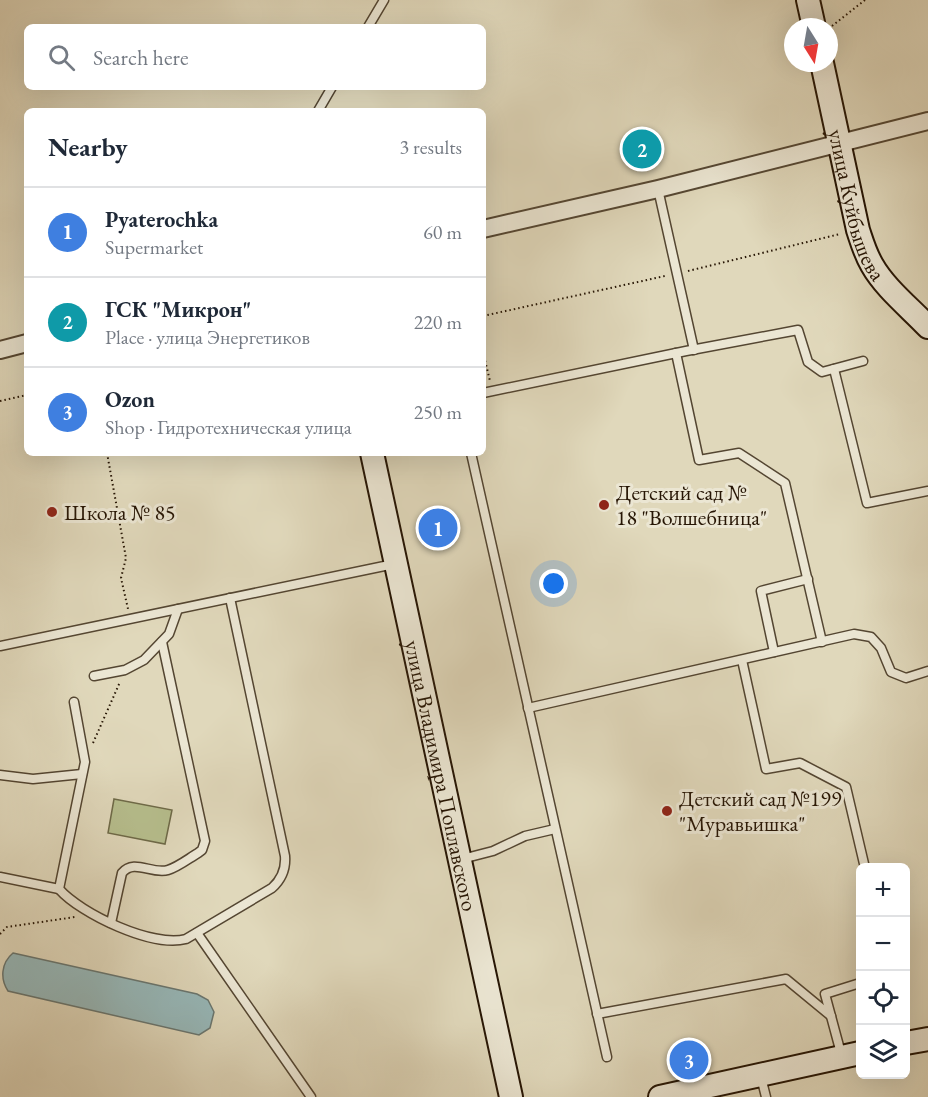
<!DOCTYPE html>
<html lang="en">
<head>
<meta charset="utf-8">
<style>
	body { margin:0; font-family:"EB Garamond",serif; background:#f6f6f7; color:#1f2937 }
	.controls { position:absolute; right:18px; bottom:18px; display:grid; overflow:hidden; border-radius:9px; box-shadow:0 6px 24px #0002 }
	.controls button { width:54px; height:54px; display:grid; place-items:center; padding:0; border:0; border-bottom:2px solid #e0e1e3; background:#fff; color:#1f2937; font:30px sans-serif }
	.compass { position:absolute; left:784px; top:18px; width:54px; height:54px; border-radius:50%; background:#fff; box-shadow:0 6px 24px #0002; rotate:169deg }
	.you { position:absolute; left:554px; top:584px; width:21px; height:21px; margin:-15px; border:4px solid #fff; border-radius:50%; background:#1a73e8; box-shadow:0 0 0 9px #1a73e833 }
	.badge { display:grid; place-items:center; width:39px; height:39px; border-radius:50%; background:#8f2418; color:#fff; font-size:20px; font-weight:700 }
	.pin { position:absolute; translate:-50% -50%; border:3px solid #fff; box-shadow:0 2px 6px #0006 }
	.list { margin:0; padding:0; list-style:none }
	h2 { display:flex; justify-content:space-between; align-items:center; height:78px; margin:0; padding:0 24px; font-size:26px }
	h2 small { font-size:20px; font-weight:400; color:#747a83 }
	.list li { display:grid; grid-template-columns:39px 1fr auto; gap:18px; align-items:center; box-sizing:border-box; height:90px; padding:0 24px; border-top:2px solid #e0e1e3 }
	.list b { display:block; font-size:22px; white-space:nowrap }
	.list p { margin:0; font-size:20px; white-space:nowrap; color:#747a83 }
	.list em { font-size:20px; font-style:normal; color:#747a83 }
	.icon { flex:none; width:33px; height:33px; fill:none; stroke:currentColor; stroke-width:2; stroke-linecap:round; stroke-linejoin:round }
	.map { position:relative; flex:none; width:928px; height:1097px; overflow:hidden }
	.search { position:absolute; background:#fff; box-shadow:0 6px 24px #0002; left:24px; top:24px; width:462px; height:66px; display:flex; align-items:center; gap:15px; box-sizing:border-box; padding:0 21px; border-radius:9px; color:#747a83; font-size:22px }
	.panel { position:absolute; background:#fff; box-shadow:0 6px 24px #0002; left:24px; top:108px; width:462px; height:348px; border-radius:9px }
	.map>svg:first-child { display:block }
	.green { fill:#b6be8d; stroke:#6e6a48; stroke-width:1.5 }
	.water { fill:#97b8b9; stroke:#6a7771; stroke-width:1.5 }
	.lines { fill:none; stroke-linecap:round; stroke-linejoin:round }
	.lane-casing { stroke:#544632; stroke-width:11 }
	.street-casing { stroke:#544632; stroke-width:20 }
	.secondary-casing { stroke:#261504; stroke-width:26 }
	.path { stroke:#261504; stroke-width:2; stroke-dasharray:1.5 3; stroke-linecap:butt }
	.lane { stroke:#ebe6d3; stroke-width:8 }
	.street { stroke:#ebe6d3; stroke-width:16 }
	.secondary { stroke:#ebe6d3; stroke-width:22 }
	.poi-dot { fill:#8f2418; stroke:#ebe6d3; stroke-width:2 }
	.labels { text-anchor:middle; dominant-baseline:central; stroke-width:6; stroke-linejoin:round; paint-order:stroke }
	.street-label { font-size:22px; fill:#261504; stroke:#ebe6d3 }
	.poi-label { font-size:22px; fill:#261504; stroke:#ebe6d3; text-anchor:start }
</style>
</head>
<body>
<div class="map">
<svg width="928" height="1097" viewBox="0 0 928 1097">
	<rect width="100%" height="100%" fill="#e0d8bb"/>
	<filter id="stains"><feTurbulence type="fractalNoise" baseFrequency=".00333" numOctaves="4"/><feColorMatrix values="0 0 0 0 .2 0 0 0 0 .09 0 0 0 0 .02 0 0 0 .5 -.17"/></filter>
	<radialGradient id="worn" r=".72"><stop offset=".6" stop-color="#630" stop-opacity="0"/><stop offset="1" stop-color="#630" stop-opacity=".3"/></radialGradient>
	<!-- green -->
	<path class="green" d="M 114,799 L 172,810 L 165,844 L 108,833 Z"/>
	<!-- water -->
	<path class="water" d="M 13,953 L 197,994 L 208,1000 L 214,1012 L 210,1028 L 199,1035 L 8,991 C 0,979 1,963 13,953 Z"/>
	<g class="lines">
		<defs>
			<g id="lane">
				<path d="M 368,27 L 384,0"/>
				<path d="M 318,111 L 332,87"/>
				<path d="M 658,189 L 694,350"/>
				<path d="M 676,353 L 699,460 L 739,453 L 785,483 L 822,642"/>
				<path d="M 834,369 L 867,503 L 928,491"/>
				<path d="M 483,393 L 686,351 L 798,330 L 808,362 L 822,372 L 863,361"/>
				<path d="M 471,453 L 607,1057"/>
				<path d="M 0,646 L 394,564"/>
				<path d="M 774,652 L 761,591 L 808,579"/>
				<path d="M 742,660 L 766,769 L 800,763 L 846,787 L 865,868"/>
				<path d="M 94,676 L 125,670 L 144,660 L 169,634 L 178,609"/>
				<path d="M 74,702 L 85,762 L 59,889 C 81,914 153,948 186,939 L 272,888 C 282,879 286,869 285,856 L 230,598"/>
				<path d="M 528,708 L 854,634 L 871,637 L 881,648 L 891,672 L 906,678 L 928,671"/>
				<path d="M 0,775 L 33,779 L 82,774"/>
				<path d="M 462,859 L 493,851 L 525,836 L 555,829"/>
				<path d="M 0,877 L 59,889"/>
				<path d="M 111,923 L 122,873 C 134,858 152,875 168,870 C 178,867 188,859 198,853 L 202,850 L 205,841 L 162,642"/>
				<path d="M 197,933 L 311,1097"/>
				<path d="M 597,1014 L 786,979 L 831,1016"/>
				<path d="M 842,1057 L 825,994 L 860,983"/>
				<path d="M 761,1077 L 766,1097"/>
			</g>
			<g id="street">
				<path d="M 483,229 L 658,189 L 928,121"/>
				<path d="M 0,350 L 27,343"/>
			</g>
			<g id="secondary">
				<path d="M 808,0 L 814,27"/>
				<path id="s1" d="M 822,63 L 858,230 C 862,242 865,253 872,265 C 885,288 909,307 928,327"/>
				<path id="s2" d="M 372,453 L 511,1097"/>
				<path d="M 906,1043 L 928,1039"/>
				<path d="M 660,1097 L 860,1053"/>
			</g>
		</defs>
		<!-- lane casing -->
		<use href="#lane" class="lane-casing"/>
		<!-- street casing -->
		<use href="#street" class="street-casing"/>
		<!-- secondary casing -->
		<use href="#secondary" class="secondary-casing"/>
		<!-- path -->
		<g class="path">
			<path d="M 832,26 L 865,0"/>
			<path d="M 688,271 L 840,234"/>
			<path d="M 483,316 L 665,276"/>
			<path d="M 483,352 L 490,381"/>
			<path d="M 0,401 L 27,395"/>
			<path d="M 107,453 L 126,558 L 121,578 L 128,609"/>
			<path d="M 93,743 L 120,682"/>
			<path d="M 0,934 L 7,927 L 75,917"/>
		</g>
		<!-- lane -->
		<use href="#lane" class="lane"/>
		<!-- street -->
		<use href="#street" class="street"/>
		<!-- secondary -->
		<use href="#secondary" class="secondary"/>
	</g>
	<!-- markers -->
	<g class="poi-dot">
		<circle cx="604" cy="505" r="6"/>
		<circle cx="52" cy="512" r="6"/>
		<circle cx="667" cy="811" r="6"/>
	</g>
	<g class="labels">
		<!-- street labels -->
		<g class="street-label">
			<text stroke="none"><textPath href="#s1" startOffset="146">улица Куйбышева</textPath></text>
			<text stroke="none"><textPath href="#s2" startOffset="330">улица Владимира Поплавского</textPath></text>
		</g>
		<!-- poi labels -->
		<g class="poi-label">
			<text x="616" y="492">Детский сад №<tspan x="616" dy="25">18 "Волшебница"</tspan></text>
			<text x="64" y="512">Школа № 85</text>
			<text x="679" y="798">Детский сад №199<tspan x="679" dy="25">"Муравьишка"</tspan></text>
		</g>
	</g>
	<rect width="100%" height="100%" filter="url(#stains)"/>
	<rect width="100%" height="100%" fill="url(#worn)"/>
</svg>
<div class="controls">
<button>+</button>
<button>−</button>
<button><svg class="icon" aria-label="locate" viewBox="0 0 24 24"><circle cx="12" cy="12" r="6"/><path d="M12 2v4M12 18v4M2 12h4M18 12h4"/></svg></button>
<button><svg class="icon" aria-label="layers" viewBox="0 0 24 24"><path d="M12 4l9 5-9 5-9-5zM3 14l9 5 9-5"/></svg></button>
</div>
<svg class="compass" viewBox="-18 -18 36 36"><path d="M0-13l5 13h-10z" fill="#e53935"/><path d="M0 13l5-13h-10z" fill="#747a83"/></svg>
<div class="you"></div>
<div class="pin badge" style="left:438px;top:528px;background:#3f7fe0">1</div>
<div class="pin badge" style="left:642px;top:149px;background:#0f9aa8">2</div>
<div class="pin badge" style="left:689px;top:1060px;background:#3f7fe0">3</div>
<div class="search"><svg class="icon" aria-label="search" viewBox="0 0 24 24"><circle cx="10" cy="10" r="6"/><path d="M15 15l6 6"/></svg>Search here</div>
<section class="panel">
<h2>Nearby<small>3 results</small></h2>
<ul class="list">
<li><span class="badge" style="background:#3f7fe0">1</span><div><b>Pyaterochka</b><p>Supermarket</p></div><em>60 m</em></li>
<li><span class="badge" style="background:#0f9aa8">2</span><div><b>ГСК &quot;Микрон&quot;</b><p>Place · улица Энергетиков</p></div><em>220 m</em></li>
<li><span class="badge" style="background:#3f7fe0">3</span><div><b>Ozon</b><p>Shop · Гидротехническая улица</p></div><em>250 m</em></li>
</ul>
</section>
</div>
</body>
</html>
